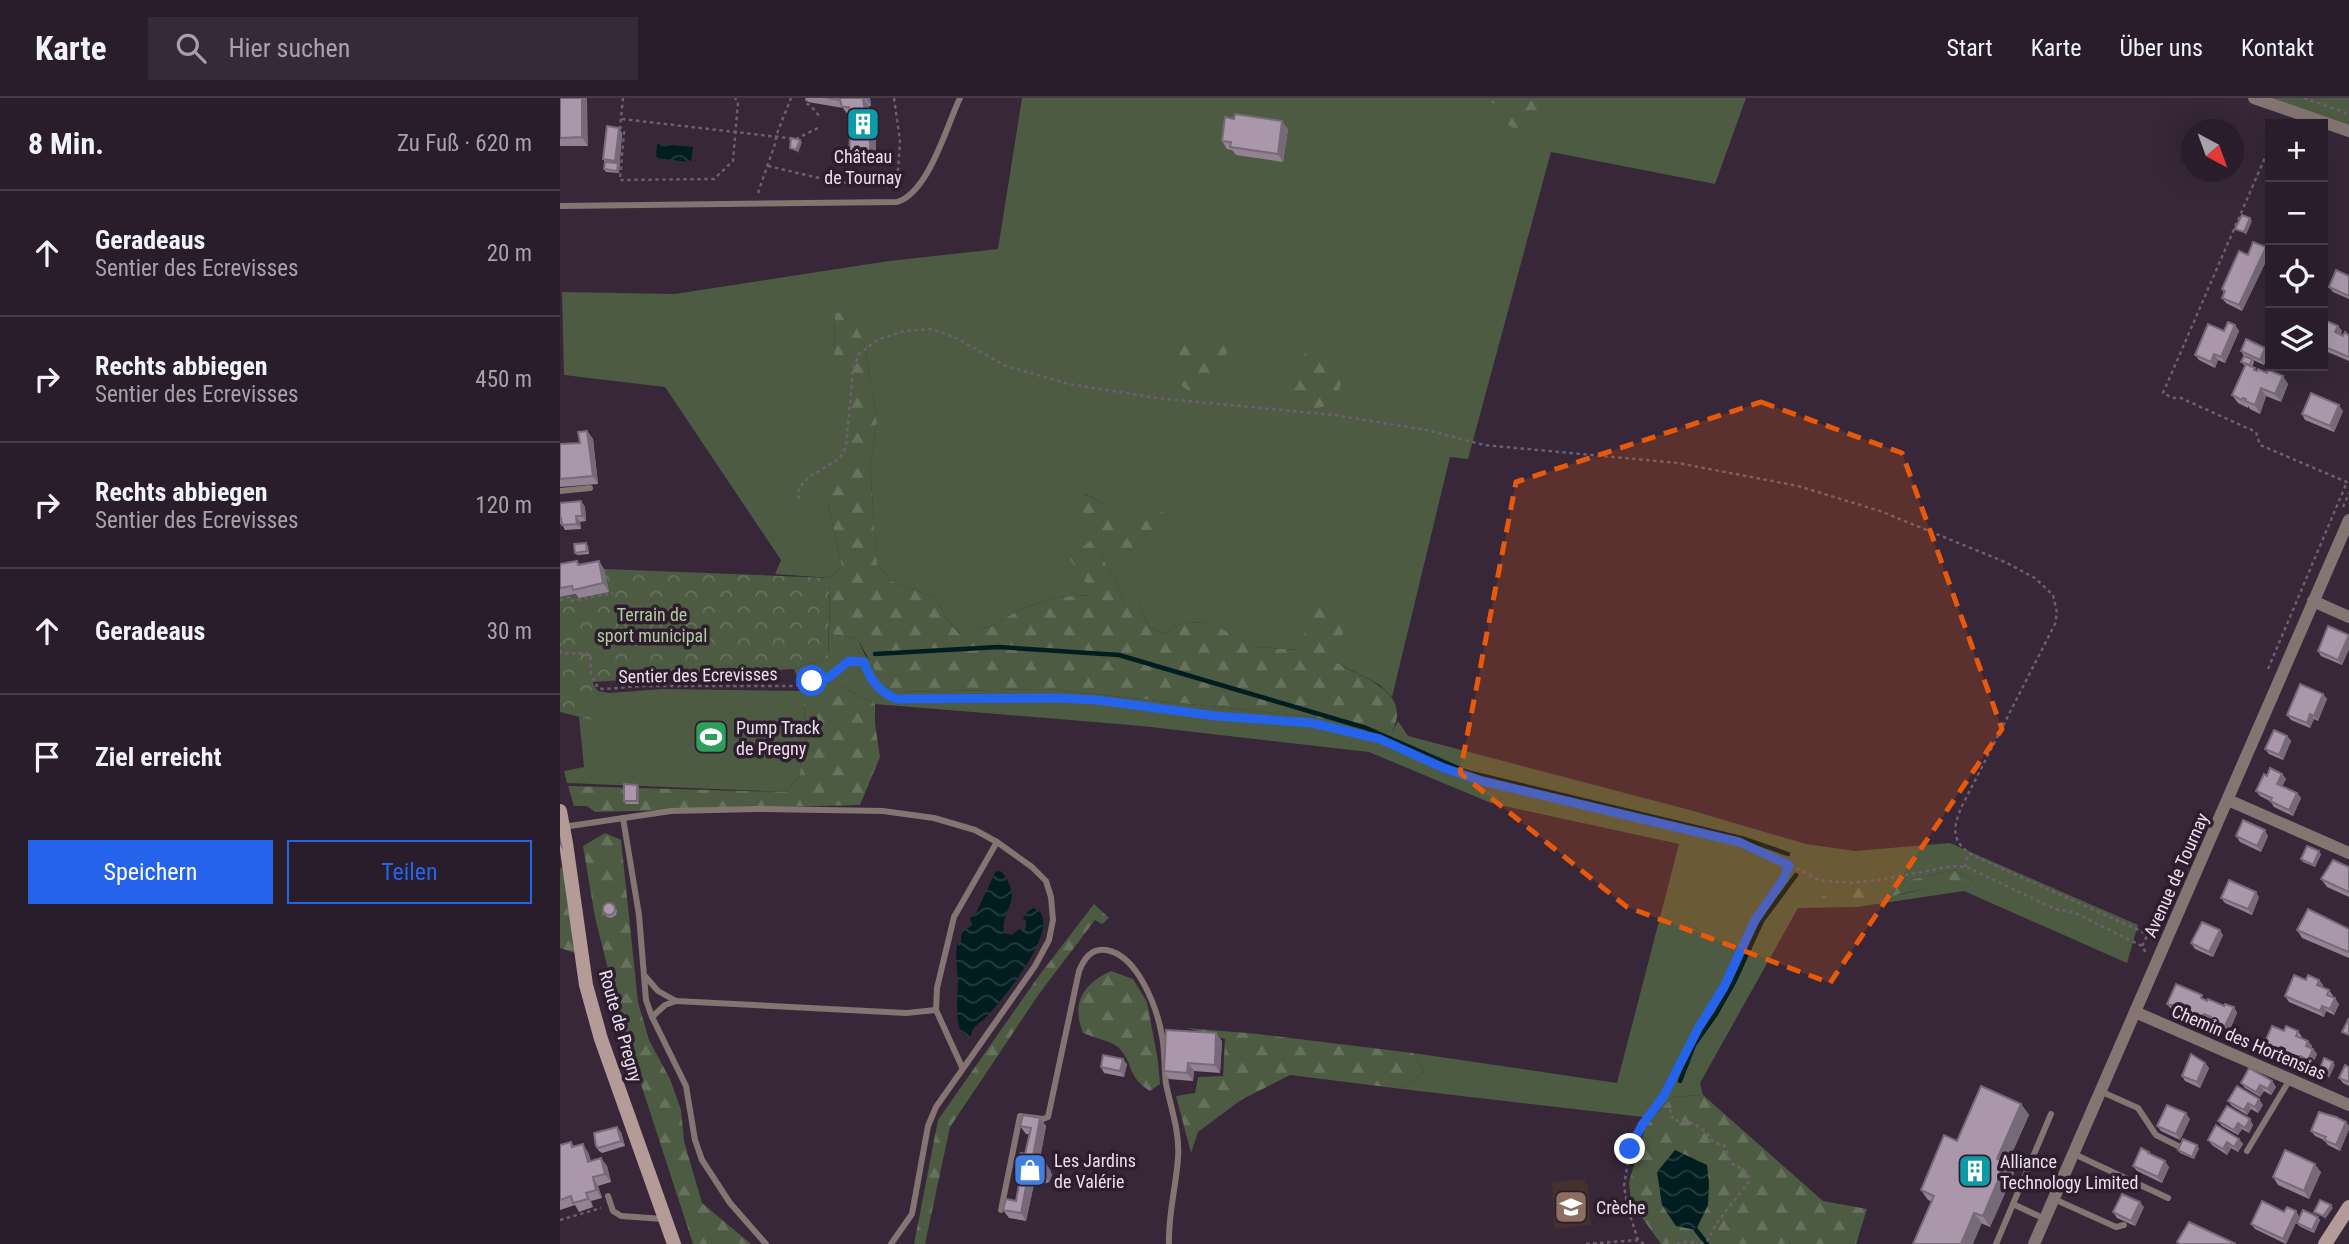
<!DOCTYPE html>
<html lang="de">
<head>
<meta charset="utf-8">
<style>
	body { margin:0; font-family:"Roboto Condensed",sans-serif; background:#352a37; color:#f1f3f6 }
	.controls { position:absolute; right:21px; top:21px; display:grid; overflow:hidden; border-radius:0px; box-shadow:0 7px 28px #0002 }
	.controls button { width:63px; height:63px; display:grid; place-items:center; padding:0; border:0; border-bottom:2px solid #453b47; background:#291d2b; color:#f1f3f6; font:35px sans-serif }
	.compass { position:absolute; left:1621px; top:21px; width:63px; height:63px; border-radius:50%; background:#291d2b; box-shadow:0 7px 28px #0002; rotate:139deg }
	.stop { position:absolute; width:21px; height:21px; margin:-16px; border:5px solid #2563eb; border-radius:50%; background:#fff }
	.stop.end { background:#2563eb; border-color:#fff; box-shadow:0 2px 7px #0008 }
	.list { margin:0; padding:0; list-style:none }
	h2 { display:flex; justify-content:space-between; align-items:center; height:91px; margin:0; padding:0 28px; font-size:30px }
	h2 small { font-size:23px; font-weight:400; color:#a5a2a9 }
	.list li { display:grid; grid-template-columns:46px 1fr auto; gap:21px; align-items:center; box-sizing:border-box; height:126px; padding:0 28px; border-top:2px solid #453b47 }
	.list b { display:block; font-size:26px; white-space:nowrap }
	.list p { margin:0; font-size:23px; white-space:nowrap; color:#a5a2a9 }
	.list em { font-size:23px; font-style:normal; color:#a5a2a9 }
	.actions { display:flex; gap:14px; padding:21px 28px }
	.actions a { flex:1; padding:16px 0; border:2px solid #2563eb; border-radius:0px; text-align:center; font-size:24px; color:#2563eb }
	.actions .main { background:#2563eb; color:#fff }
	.icon { flex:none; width:38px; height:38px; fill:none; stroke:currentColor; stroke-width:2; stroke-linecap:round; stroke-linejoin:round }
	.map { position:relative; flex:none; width:1789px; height:1146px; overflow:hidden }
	header { display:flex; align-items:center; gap:42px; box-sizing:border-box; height:98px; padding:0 35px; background:#291d2b; border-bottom:2px solid #453b47 }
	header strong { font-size:33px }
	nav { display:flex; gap:38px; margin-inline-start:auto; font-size:24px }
	.search { width:490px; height:63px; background:#352a37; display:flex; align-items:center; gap:18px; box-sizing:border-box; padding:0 24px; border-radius:0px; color:#a5a2a9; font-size:26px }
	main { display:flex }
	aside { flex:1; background:#291d2b }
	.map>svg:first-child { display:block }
	.education { fill:#44302c }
	.green { fill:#4c5b42; fill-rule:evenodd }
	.forest { fill:url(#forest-firs) }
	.park { fill:url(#park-crowns) }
	.water { fill:url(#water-waves) }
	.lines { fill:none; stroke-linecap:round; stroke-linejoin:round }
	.stream { stroke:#001d20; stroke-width:4.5 }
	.path { stroke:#6d5f6f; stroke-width:2.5; stroke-dasharray:3.5 3.5; stroke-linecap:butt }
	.lane { stroke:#847472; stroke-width:6 }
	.street { stroke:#847472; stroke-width:12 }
	.secondary { stroke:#b59b98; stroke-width:14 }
	.wall { fill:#928294 }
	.shaded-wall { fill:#776a78 }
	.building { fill:#aa97ac; stroke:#776a78; stroke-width:2 }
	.route { stroke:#2563eb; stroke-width:9 }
	.marked { fill:#e8590c; fill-opacity:0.2; stroke:#e8590c; stroke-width:5; stroke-dasharray:14 9; stroke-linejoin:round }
	.labels { text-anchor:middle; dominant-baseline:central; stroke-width:7; stroke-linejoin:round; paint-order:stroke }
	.poi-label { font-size:18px; fill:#eadfeb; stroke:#2d1d2f; text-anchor:start }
	.park-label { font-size:18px; fill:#afce9b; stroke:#2d1d2f }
	.street-label { font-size:18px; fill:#eadfeb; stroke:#2d1d2f }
</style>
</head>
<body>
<header>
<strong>Karte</strong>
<div class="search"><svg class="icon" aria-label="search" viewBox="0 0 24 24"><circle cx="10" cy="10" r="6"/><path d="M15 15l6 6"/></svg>Hier suchen</div>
<nav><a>Start</a><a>Karte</a><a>Über uns</a><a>Kontakt</a></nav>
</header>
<main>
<aside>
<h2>8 Min.<small>Zu Fuß · 620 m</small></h2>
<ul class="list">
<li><svg class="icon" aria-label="ahead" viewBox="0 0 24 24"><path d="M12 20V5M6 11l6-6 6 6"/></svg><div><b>Geradeaus</b><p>Sentier des Ecrevisses</p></div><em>20 m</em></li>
<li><svg class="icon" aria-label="right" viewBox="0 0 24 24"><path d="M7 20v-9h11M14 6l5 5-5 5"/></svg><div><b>Rechts abbiegen</b><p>Sentier des Ecrevisses</p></div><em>450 m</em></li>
<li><svg class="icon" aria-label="right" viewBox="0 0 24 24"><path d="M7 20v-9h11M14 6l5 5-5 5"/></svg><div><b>Rechts abbiegen</b><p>Sentier des Ecrevisses</p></div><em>120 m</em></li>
<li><svg class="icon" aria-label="ahead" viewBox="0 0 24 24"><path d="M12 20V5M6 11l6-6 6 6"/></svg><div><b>Geradeaus</b></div><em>30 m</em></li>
<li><svg class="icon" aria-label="arrive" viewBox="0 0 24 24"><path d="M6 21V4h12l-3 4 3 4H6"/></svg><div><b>Ziel erreicht</b></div></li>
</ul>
<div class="actions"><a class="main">Speichern</a><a>Teilen</a></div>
</aside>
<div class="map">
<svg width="1789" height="1146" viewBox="0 0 1789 1146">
	<defs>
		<pattern id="forest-firs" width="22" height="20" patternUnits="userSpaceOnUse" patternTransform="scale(1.75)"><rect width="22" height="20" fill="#4c5b42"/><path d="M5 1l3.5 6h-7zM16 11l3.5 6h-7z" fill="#66725d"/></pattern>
		<pattern id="park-crowns" width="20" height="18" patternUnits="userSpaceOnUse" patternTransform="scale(1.75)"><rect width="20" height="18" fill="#4c5b42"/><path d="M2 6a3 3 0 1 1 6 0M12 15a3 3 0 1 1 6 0" fill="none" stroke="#66725d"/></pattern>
		<pattern id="water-waves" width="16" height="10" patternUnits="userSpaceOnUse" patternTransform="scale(1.75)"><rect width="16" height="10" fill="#001d20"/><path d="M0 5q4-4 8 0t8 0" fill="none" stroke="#253d41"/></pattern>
	</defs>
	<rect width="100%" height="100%" fill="#372739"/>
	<!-- education -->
	<path class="education" d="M 1025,1081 L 1025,1086 L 1028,1086 L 1031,1127 L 994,1131 L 992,1084 Z"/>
	<!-- green -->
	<g class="green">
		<path d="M 462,0 L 1186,0 L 1155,86 L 991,54 L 908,361 L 890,359 L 832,599 L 820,587 L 776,564 L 754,508 L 740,552 L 696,549 L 649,525 L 624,524 L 603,536 L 588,528 L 579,505 L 564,505 L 556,483 L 541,458 L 550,446 L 581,432 L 574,421 L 525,396 L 537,436 L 534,497 L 495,499 L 459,512 L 433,528 L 400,535 L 386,521 L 376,500 L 331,483 L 317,466 L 310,368 L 317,324 L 304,245 L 275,216 L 274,258 L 288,278 L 290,342 L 289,366 L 268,406 L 282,469 L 270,480 L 215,476 L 221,462 L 105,289 L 4,277 L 2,194 L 115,196 L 329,163 L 438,151 Z"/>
		<path d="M 1712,0 L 1789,0 L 1789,29 Z"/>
		<path d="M 269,536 L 297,540 L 305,557 L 337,594 L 486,591 L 752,619 L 832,634 L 838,623 L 848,638 L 1130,712 L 1246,746 L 1295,753 L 1390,745 L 1578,827 L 1567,865 L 1404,793 L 1297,809 L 1238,810 L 1140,985 L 1143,997 L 1112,999 L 1092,1020 L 842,991 L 864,974 L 853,955 L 1057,985 L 1119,746 L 931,705 L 809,654 L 582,628 L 315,606 L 278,587 L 244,606 L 246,648 L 241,662 L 240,677 L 226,694 L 7,685 L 4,673 L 24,669 L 19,619 L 32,621 L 32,584 L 38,593 L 49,595 L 102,591 L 243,593 L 234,571 L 268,560 ZM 1393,772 L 1412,781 L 1410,790 L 1395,787 L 1368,790 L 1338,797 L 1287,792 L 1341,784 Z"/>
	</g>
	<!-- forest -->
	<g class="forest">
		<path d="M 930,0 L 982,0 L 991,9 C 984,25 973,31 955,32 L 942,21 L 944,7 L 932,5 Z"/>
		<path d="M 289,214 L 304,245 L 317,324 L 310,368 L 317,466 L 331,483 L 376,500 L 386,521 L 399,535 L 433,528 L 459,512 L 495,499 L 534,497 L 510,461 L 537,436 L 510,419 L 510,404 L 524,396 L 574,420 L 590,408 L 605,416 L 603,432 L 581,432 L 589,446 L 576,460 L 550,447 L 541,458 L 556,483 L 564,505 L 579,505 L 588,528 L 603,536 L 624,524 L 650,525 L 696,549 L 739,552 L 754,508 L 787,518 L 776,564 C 803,581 853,593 832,634 L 752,619 L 486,591 L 337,594 L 323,586 L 297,540 L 269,536 L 270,480 L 282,469 L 268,406 L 244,393 L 289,366 L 288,279 L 274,258 L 275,215 Z"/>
		<path d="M 662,237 L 670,238 L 666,260 L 666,278 C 620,324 600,258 619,244 C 632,235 649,244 662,237 Z"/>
		<path d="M 746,255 L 772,257 C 776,266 781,275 781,284 C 780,292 777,298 771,303 C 752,320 732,307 722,288 C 725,278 736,260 746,255 Z"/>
		<path d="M 274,587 L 278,587 L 315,606 L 315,626 L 320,659 L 300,707 L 35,714 L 27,708 L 14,708 L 8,688 L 226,694 L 240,677 L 241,662 L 246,648 L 244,606 Z"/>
		<path d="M 45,735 L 61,742 L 78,904 L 89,942 L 110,981 L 121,1012 L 124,1043 L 142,1105 L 191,1146 L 133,1146 L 63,931 L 35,819 L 23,748 Z"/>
		<path d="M 3,768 L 15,855 L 0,850 L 0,771 Z"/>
		<path d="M 1393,772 L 1412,781 L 1411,790 C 1360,780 1309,816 1260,800 L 1270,793 L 1341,784 Z"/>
		<path d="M 534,806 L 549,820 L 542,826 L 535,822 L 479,896 L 390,1029 L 365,1146 L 354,1146 L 378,1022 L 478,879 Z"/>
		<path d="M 551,873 L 573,881 L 587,904 L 598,963 L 600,986 L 590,993 C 566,978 575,966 558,949 C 553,944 532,939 523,935 C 511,905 523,886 551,873 Z"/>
		<path d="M 627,930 L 698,936 L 853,955 L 864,974 L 842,991 L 730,977 L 681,1002 L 638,1034 L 631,1055 L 616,998 L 635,995 L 638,979 L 663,978 L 665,941 Z"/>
		<path d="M 1143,997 L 1263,1103 L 1307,1111 L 1296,1146 L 1101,1146 L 1071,1104 L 1069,1084 L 1086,1027 L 1112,999 Z"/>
	</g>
	<!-- park -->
	<path class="park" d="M 44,471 L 270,480 L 268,560 L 234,571 L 33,584 L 32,622 L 0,614 L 0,499 L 18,496 Z"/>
	<!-- water -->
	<g class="water">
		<path d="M 97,46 L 133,49 L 131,64 L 96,60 Z"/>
		<path d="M 436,773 L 442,774 C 465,806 440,809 444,835 L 452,837 L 459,831 L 463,832 L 466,830 L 466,823 L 463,821 L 466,815 L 473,810 C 509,821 441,904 427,918 C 420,926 412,927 411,938 L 408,939 C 403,936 403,936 400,931 C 395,918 398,895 398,881 C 397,869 395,860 397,847 L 400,848 L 402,835 L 412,827 L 410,820 L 416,815 Z"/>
		<path d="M 1115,1052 L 1147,1067 L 1149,1085 L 1148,1107 L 1136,1132 L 1116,1128 L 1102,1107 L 1097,1074 Z"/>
	</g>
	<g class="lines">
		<!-- stream -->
		<g class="stream">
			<path d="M 315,556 L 438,549 L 559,557 L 806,630 L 907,674 L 1185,741 L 1228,756"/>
			<path d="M 1120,983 L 1134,947 L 1156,916 L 1174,884 L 1202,823 L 1236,777"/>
			<path d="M 1136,1132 L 1147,1146"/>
		</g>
		<!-- path -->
		<g class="path">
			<path d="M 63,0 L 60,29 L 64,34 L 60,82 L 154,81 L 173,63 L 178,4 L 175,0"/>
			<path d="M 247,0 L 245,5 L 250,7 L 260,19"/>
			<path d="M 1744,0 L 1789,16"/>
			<path d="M 62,21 L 236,41 L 258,30"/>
			<path d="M 1710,48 L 1603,295 L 1613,300 L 1621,300 L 1696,334 L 1700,347 L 1789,385"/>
			<path d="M 208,68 L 276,84 L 337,89 L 340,43 L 334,0"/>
			<path d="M 198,95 L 216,43 L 216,38 L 231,0"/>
			<path d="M 239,401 L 238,397 L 239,390 L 249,379 L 279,361 L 286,349 L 293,272 L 299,256 L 317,242 L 344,233 L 373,231 L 398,241 L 446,268 L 509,286 L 597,300 L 774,317 L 867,332 L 924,347 L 1118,365 L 1238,388 L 1320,413 L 1445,464 L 1475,480 L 1493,497 L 1497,515 L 1495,526 L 1402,708 C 1392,731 1391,744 1414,758 L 1592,838"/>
			<path d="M 1783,409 L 1789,395"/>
			<path d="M 0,502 L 11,499 L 12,503 L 53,495"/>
			<path d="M 0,545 L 1,555 L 30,556 L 31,575 L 38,590 L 43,591 L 83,588 L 234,588 L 269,579 L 290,563 L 304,564 C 310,582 319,593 336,601 L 498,600 L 537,602 L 667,619 L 752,625 L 820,641 L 884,670 L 922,683 L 1179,744 L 1201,752 L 1259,782 L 1290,785 L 1319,782 L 1393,768 L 1407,769 L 1495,811 L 1513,814 L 1582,848 L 1586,855"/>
			<path d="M 1708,571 L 1787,384"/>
			<path d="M 1405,769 L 1408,755"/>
			<path d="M 1582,848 L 1588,836"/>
			<path d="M 1103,999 L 1109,1008 L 1113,1022 L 1133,1025 L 1146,1034 L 1153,1044 L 1165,1048 L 1171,1065 L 1188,1075 L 1190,1082 C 1176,1102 1157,1120 1148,1142 L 1141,1146"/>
			<path d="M 0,1122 L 41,1110"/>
			<path d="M 1026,1146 L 1078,1142"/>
			<path d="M 1084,1146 L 1078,1142 L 1068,1111 L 1064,1088 L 1070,1051 L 1081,1027 L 1103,999 L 1139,929 L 1164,889 L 1194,824 L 1224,780 L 1229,767"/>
			<path d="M 1117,1146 L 1129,1143 L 1138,1146"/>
		</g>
		<!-- lane -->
		<g class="lane">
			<path d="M 0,108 L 337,104 C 369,94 386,29 400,0"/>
			<path d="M 0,393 L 30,390"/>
			<path d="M 63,720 L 79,817 L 86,902 L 92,919 L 126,988 L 135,1042 L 142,1062 L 170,1105 L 206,1146"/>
			<path d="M 3,729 L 111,713 L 197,711 L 323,713 L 374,720 L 415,732 L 437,744 L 472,769 L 486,783 L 491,799 L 493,822 L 489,842 L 475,868 L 376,1009 L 368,1028 L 352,1116 L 331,1146"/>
			<path d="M 84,877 L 98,893 L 116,903 L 105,907 L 92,919"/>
			<path d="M 116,903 L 346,915 L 376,912 L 402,969"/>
			<path d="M 376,912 L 377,890 L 394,819 L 437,744"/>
			<path d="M 1540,993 L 1578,1010 L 1596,1037 L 1622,1050"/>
			<path d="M 1687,1053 L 1730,981"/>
			<path d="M 1514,1056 L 1608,1100"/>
			<path d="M 48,1098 L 53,1113 L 61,1118 L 103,1121"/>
			<path d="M 1494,1101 L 1556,1129 L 1564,1127"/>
			<path d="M 1453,1106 L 1491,1016"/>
			<path d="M 441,1112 L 460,1018 L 483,1021 L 488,1019 L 519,873 C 524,861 531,850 546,852 C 578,857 597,910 602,938 C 605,952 604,970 606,986 C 611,1010 620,1035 618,1060 C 616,1089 608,1117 609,1146"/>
			<path d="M 1436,1146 L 1453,1106 L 1485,1121"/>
		</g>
		<!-- street -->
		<g class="street">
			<path d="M 1694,0 L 1789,33"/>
			<path d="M 1753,503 L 1789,519"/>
			<path d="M 1668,702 L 1789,755"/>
			<path d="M 1575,914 L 1789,1007"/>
			<path d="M 1474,1146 L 1789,422"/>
		</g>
		<!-- secondary -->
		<g class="secondary">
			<path d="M 0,713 L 6,745 L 26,887 L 41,941 L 114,1146"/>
			<path d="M 1765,1146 L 1789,1109"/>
		</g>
	</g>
	<!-- wall -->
	<g class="wall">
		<path d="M 0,0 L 28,48 L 0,48 Z"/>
		<path d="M 245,0 L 310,0 L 311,8 L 309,8 L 313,39 L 316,43 L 315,64 L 295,63 L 289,55 L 291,25 L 290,17 L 288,17 L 283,10 L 248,4 Z"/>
		<path d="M 59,30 L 62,35 L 59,75 L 46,74 L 44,71 L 45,64 L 43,61 Z"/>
		<path d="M 728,31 L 723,64 L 676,57 L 672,52 L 667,51 L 662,43 Z"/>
		<path d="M 1710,155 L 1682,213 L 1666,205 L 1662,200 L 1664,195 L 1662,191 L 1688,157 Z"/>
		<path d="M 1789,178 L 1789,201 L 1773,194 L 1769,189 Z"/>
		<path d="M 1763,225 L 1778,228 L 1782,233 L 1781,236 L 1789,238 L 1789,263 L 1763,252 Z"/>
		<path d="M 1675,227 L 1679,233 L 1665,265 L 1658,262 L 1655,270 L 1639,262 L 1635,257 L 1664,233 Z"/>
		<path d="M 1705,250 L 1709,255 L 1704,267 L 1693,262 L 1694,264 L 1692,269 L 1698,273 L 1728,286 L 1721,304 L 1706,298 L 1700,316 L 1690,311 L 1688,308 L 1688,310 L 1678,305 L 1672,297 L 1685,268 L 1681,264 L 1684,258 L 1681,253 Z"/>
		<path d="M 1783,313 L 1774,334 L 1745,322 L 1742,316 Z"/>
		<path d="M 27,333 L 33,341 L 38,386 L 0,389 L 0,346 L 20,345 Z"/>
		<path d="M 21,403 L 25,409 L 26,423 L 20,424 L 21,431 L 5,432 L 2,426 L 0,426 L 0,405 Z"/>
		<path d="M 28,447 L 29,456 L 17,457 L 15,455 Z"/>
		<path d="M 17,463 L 20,467 L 44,471 L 49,494 L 19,500 L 16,496 L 0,499 L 0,465 L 1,466 Z"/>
		<path d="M 1789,537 L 1789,551 L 1782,567 L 1761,558 L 1758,553 Z"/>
		<path d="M 1763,596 L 1767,601 L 1758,623 L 1754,621 L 1750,630 L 1731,622 L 1727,617 Z"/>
		<path d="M 1727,638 L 1731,643 L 1723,662 L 1709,656 L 1705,651 Z"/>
		<path d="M 1722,676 L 1726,681 L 1722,688 L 1737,695 L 1741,700 L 1733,718 L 1714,709 L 1710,703 L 1700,698 L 1696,693 L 1707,678 Z"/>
		<path d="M 77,687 L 79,689 L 79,706 L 66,706 L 64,703 Z"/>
		<path d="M 1676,738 L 1708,738 L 1701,754 L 1680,744 Z"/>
		<path d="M 1761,756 L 1755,769 L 1743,764 L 1741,761 Z"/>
		<path d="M 1789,769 L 1789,799 L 1767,789 L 1761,781 Z"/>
		<path d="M 1699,799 L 1692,817 L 1665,805 L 1661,800 Z"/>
		<path d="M 52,806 L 57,812 L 56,817 L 51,820 L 47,819 L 42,812 Z"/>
		<path d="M 1789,831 L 1789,860 L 1742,840 L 1737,832 Z"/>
		<path d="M 1663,837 L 1653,859 L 1635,851 L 1631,845 Z"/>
		<path d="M 1746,882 L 1759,882 L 1763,887 L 1762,889 L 1769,892 L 1773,898 L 1772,899 L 1779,906 L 1774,917 L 1766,913 L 1764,919 L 1729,904 L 1725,898 Z"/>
		<path d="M 1646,902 L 1664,908 L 1674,909 L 1677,915 L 1668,936 L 1653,929 L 1650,922 L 1647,921 L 1646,925 L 1638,921 L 1637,923 L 1629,919 L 1627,915 L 1611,911 L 1607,906 Z"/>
		<path d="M 1724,933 L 1738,933 L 1742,939 L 1741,940 L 1748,943 L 1752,948 L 1751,950 L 1753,951 L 1757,956 L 1752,967 L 1744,964 L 1742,970 L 1707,954 L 1703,948 Z"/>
		<path d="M 662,943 L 660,975 L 634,973 L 633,983 L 609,981 L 604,973 Z"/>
		<path d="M 1645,965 L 1649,970 L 1640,990 L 1625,983 L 1622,978 Z"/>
		<path d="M 567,966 L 564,979 L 544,975 L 541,969 Z"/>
		<path d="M 1789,969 L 1789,988 L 1783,985 L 1779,980 Z"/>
		<path d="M 1712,983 L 1716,989 L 1711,997 L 1704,993 L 1700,999 L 1685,990 L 1681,985 Z"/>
		<path d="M 1668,1003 L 1703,1007 L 1698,1015 L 1691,1011 L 1687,1017 L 1672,1008 Z"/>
		<path d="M 1461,1006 L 1469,1017 L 1447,1066 L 1454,1075 L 1430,1129 L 1368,1102 L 1361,1092 L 1397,1043 Z"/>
		<path d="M 480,1020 L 486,1028 L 480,1060 L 485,1064 L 490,1072 L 492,1077 L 489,1084 L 480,1087 L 474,1086 L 466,1123 L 449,1120 L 443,1112 L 456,1103 L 461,1081 L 457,1075 L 465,1056 L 469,1036 L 466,1036 L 460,1028 Z"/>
		<path d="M 1630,1021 L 1620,1042 L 1601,1033 L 1597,1028 Z"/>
		<path d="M 1658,1023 L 1693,1027 L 1689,1035 L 1682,1031 L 1678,1037 L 1662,1028 Z"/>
		<path d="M 1786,1024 L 1789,1028 L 1789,1031 L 1780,1053 L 1768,1047 L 1764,1042 L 1755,1038 L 1751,1033 Z"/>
		<path d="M 61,1034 L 65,1048 L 42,1055 L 39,1053 L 36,1048 Z"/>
		<path d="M 1679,1041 L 1683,1046 L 1678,1054 L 1671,1050 L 1667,1057 L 1652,1047 L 1648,1042 Z"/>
		<path d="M 11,1044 L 14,1048 L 28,1054 L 31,1063 L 41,1060 L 47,1068 L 51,1084 L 38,1088 L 42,1100 L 31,1103 L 33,1109 L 19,1114 L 15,1107 L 0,1112 L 0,1047 Z"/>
		<path d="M 1639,1050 L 1634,1061 L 1620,1055 L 1618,1052 Z"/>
		<path d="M 1591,1057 L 1609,1069 L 1602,1085 L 1577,1073 L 1573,1068 Z"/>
		<path d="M 1761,1074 L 1749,1101 L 1718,1087 L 1713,1079 Z"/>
		<path d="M 1584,1109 L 1575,1128 L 1557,1120 L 1553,1114 Z"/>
		<path d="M 1739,1118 L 1726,1146 L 1695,1131 L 1691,1126 Z"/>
		<path d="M 1758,1119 L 1760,1122 L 1754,1135 L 1739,1128 L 1737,1125 Z"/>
	</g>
	<!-- shaded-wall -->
	<g class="shaded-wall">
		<path d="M 22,0 L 27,0 L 28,48 L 22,39 Z"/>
		<path d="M 303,0 L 309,8 L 313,39 L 316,43 L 315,64 L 310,56 Z"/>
		<path d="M 305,0 L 310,0 L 311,8 Z"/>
		<path d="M 722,23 L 728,31 L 723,64 L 718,56 Z"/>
		<path d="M 59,30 L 62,35 L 59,75 L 57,73 L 58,66 L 55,63 Z"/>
		<path d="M 240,42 L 242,44 L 238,55 L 236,52 Z"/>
		<path d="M 1690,120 L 1692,123 L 1686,137 L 1684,134 Z"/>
		<path d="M 1706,149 L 1710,155 L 1682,213 L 1679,207 Z"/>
		<path d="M 1675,227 L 1679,233 L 1665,265 L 1661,259 Z"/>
		<path d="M 1778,228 L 1782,233 L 1779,239 L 1775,234 Z"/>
		<path d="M 1705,250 L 1709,255 L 1704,267 L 1700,262 Z"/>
		<path d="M 1654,256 L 1658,262 L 1655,270 L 1651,264 Z"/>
		<path d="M 1723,278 L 1728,286 L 1721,304 L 1715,296 Z"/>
		<path d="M 1701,290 L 1706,298 L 1700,316 L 1695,307 Z"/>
		<path d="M 1779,307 L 1783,313 L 1774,334 L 1770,328 Z"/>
		<path d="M 27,333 L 33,341 L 38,386 L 33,378 Z"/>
		<path d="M 21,403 L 25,409 L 26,423 L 22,418 Z"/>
		<path d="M 16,418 L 20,424 L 21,431 L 17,426 Z"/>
		<path d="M 39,463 L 44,471 L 49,494 L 43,485 Z"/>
		<path d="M 1789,537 L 1789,551 L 1782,567 L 1778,562 Z"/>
		<path d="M 1763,596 L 1767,601 L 1758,623 L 1754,618 Z"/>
		<path d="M 1750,616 L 1754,621 L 1750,630 L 1747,625 Z"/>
		<path d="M 1727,638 L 1731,643 L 1723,662 L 1719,657 Z"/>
		<path d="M 1722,676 L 1726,681 L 1721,691 L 1717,686 Z"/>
		<path d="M 77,687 L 79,689 L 79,706 L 77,703 Z"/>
		<path d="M 1737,695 L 1741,700 L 1733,718 L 1729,712 Z"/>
		<path d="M 1705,732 L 1708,738 L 1701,754 L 1697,748 Z"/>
		<path d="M 0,737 L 3,752 L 0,747 Z"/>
		<path d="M 1759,753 L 1761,756 L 1755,769 L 1753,767 Z"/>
		<path d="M 1696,794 L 1699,799 L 1692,817 L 1688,811 Z"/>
		<path d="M 1660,832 L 1663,837 L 1653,859 L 1649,854 Z"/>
		<path d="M 1759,882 L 1763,887 L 1761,892 L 1757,887 Z"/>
		<path d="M 1775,900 L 1779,906 L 1774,917 L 1770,911 Z"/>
		<path d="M 1762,908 L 1766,913 L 1764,919 L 1760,913 Z"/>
		<path d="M 1674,909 L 1677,915 L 1668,936 L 1664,930 Z"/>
		<path d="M 1644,916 L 1647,921 L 1646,925 L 1642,919 Z"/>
		<path d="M 656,935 L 662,943 L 660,975 L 655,967 Z"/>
		<path d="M 1748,943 L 1752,948 L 1749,953 L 1746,948 Z"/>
		<path d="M 1753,951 L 1757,956 L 1752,967 L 1748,962 Z"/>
		<path d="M 1740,958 L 1744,964 L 1742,970 L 1738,964 Z"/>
		<path d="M 563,961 L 567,966 L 564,979 L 560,973 Z"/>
		<path d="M 1773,964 L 1775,967 L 1769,980 L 1767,977 Z"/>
		<path d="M 628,965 L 634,973 L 633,983 L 627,975 Z"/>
		<path d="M 1645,965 L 1649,970 L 1640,990 L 1637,984 Z"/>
		<path d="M 1712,983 L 1716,989 L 1711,997 L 1708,991 Z"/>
		<path d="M 1700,987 L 1704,993 L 1700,999 L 1696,994 Z"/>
		<path d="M 1699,1001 L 1703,1007 L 1698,1015 L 1695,1009 Z"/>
		<path d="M 1688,1005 L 1691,1011 L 1687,1017 L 1684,1012 Z"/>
		<path d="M 1461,1006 L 1469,1017 L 1447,1066 L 1454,1075 L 1430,1129 L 1423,1118 L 1437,1061 Z"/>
		<path d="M 1626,1015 L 1630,1021 L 1620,1042 L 1616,1036 Z"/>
		<path d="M 480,1020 L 486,1028 L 479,1066 L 473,1058 Z"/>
		<path d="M 1690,1021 L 1693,1027 L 1689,1035 L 1685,1030 Z"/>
		<path d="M 1786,1024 L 1789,1028 L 1789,1031 L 1780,1053 L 1776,1047 Z"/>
		<path d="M 1678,1025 L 1682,1031 L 1678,1037 L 1674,1032 Z"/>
		<path d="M 57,1029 L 61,1034 L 65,1048 L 61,1043 Z"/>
		<path d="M 1679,1041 L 1683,1046 L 1678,1054 L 1674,1049 Z"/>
		<path d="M 1667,1044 L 1671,1050 L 1667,1057 L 1663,1051 Z"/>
		<path d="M 23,1046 L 28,1054 L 33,1072 L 28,1064 Z"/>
		<path d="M 1637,1047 L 1639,1050 L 1634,1061 L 1632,1059 Z"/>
		<path d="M 41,1060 L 47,1068 L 51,1084 L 45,1076 Z"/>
		<path d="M 1605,1063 L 1609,1069 L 1602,1085 L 1598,1079 Z"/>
		<path d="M 485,1064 L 490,1072 L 492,1077 L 489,1084 L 483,1076 Z"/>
		<path d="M 1755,1066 L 1761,1074 L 1749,1101 L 1744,1093 Z"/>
		<path d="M 468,1078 L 474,1086 L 466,1123 L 461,1115 Z"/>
		<path d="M 33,1079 L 38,1088 L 42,1100 L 36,1092 Z"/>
		<path d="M 26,1095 L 31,1103 L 33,1109 L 28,1101 Z"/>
		<path d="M 1580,1104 L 1584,1109 L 1575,1128 L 1571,1123 Z"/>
		<path d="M 1771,1107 L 1773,1110 L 1765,1121 L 1763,1118 Z"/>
		<path d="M 1736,1113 L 1739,1118 L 1726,1146 L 1723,1141 Z"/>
		<path d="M 1414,1115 L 1422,1125 L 1413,1146 L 1401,1146 Z"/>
		<path d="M 1758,1119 L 1760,1122 L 1754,1135 L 1752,1132 Z"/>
	</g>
	<!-- building -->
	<g class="building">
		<path d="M 0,0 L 22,0 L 22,39 L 0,40 Z"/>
		<path d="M 267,0 L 305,0 L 303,0 L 308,35 L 310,35 L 310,56 L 289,55 L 291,25 L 289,9 L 282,9 L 280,2 Z"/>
		<path d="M 675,16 L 722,23 L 718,56 L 670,49 L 671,44 L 662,43 L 665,19 L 674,21 Z"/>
		<path d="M 47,28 L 59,30 L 55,63 L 43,61 Z"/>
		<path d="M 231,40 L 240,42 L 236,52 L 230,50 Z"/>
		<path d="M 45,64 L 58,65 L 57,73 L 44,71 Z"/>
		<path d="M 1682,117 L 1690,120 L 1684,134 L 1675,131 Z"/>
		<path d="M 1693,144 L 1706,149 L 1679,207 L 1662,200 L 1665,193 L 1662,191 L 1679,153 L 1688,157 Z"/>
		<path d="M 1776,172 L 1789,178 L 1789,198 L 1769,189 Z"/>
		<path d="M 1764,222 L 1778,228 L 1775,234 L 1783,238 L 1785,234 L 1789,238 L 1789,259 L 1763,248 L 1763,225 Z"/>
		<path d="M 1668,224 L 1675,227 L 1661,259 L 1654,256 L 1651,264 L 1635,257 L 1648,226 L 1664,233 Z"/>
		<path d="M 1686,241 L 1705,250 L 1700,262 L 1681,253 Z"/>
		<path d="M 1684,258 L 1692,261 L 1690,267 L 1681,264 Z"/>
		<path d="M 1686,266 L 1695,270 L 1694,272 L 1697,273 L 1698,271 L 1707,275 L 1708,272 L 1723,278 L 1715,296 L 1701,290 L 1695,307 L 1685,303 L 1686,301 L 1683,300 L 1682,302 L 1672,297 Z"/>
		<path d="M 1751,295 L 1779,307 L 1770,328 L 1742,316 Z"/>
		<path d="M 27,333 L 33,378 L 0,381 L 0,346 L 20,345 L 18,334 Z"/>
		<path d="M 21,403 L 22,418 L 16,418 L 17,426 L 2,427 L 1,420 L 0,420 L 0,405 Z"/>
		<path d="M 26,445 L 27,453 L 15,455 L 14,446 Z"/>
		<path d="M 17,463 L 18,467 L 39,463 L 43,485 L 13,492 L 12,488 L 0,490 L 0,466 Z"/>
		<path d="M 1768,528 L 1789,537 L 1778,562 L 1758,553 Z"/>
		<path d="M 1740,586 L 1763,596 L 1754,618 L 1750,616 L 1747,625 L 1727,617 Z"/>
		<path d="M 1714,632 L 1727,638 L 1719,657 L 1705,651 Z"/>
		<path d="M 1710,670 L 1722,676 L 1717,686 L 1737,695 L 1729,712 L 1710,703 L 1712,700 L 1696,693 L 1704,676 L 1707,678 Z"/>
		<path d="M 64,686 L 77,687 L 77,703 L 64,703 Z"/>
		<path d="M 1683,722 L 1705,732 L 1697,748 L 1676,738 Z"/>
		<path d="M 1747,748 L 1759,753 L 1753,767 L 1741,761 Z"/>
		<path d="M 1773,762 L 1789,769 L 1789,794 L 1761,781 Z"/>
		<path d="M 1669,782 L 1696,794 L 1688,811 L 1661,800 Z"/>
		<circle cx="49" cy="811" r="6"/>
		<path d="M 1748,811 L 1789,831 L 1789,851 L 1788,854 L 1737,832 Z"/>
		<path d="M 1642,824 L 1660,832 L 1649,854 L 1631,845 Z"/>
		<path d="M 1734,877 L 1746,882 L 1748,877 L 1759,882 L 1757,887 L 1769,892 L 1767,897 L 1775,900 L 1770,911 L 1762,908 L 1760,913 L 1725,898 Z"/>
		<path d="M 1616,886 L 1642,897 L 1641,900 L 1647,903 L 1648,901 L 1664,908 L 1665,906 L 1674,909 L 1664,930 L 1649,923 L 1651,919 L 1644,916 L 1642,919 L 1634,916 L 1633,917 L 1626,914 L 1626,911 L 1607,906 Z"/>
		<path d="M 1789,920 L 1789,937 L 1782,934 Z"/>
		<path d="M 1712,928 L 1724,933 L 1726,928 L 1738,933 L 1736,938 L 1748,943 L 1746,948 L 1753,951 L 1748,962 L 1740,958 L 1738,964 L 1703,948 Z"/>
		<path d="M 606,932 L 656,935 L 655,967 L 628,965 L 627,975 L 604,973 Z"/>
		<path d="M 1631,956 L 1645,965 L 1637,984 L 1622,978 Z"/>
		<path d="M 543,957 L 563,961 L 560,973 L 541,969 Z"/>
		<path d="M 1764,960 L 1773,964 L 1767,977 L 1759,973 Z"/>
		<path d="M 1785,967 L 1789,969 L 1789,984 L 1779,980 Z"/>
		<path d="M 1689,970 L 1712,983 L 1708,991 L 1700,987 L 1696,994 L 1681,985 Z"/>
		<path d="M 1421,988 L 1461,1006 L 1437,1061 L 1446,1064 L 1423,1118 L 1414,1115 L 1401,1146 L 1353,1146 L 1374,1098 L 1361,1092 L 1384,1037 L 1397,1043 Z"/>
		<path d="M 1677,988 L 1699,1001 L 1695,1009 L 1688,1005 L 1684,1012 L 1668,1003 Z"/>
		<path d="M 1607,1007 L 1626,1015 L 1616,1036 L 1597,1028 Z"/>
		<path d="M 1667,1008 L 1690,1021 L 1685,1030 L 1678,1025 L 1674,1032 L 1658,1023 Z"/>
		<path d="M 1759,1014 L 1776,1019 L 1786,1024 L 1776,1047 L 1764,1042 L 1766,1039 L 1751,1033 Z"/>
		<path d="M 463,1017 L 480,1020 L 473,1058 L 478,1058 L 485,1064 L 486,1069 L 483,1076 L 474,1079 L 468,1078 L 461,1115 L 443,1112 L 446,1101 L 456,1103 L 461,1076 L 457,1075 L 461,1055 L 465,1056 L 471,1030 L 460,1028 Z"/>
		<path d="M 1656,1027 L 1679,1041 L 1674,1049 L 1667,1044 L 1663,1051 L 1648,1042 Z"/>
		<path d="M 57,1029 L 61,1043 L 38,1050 L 36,1048 L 34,1035 Z"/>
		<path d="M 1623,1041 L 1637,1047 L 1632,1059 L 1618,1052 Z"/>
		<path d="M 11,1044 L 12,1049 L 23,1046 L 28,1064 L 41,1060 L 45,1076 L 33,1079 L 36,1092 L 26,1095 L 28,1101 L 13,1105 L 11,1098 L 0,1102 L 0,1047 Z"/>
		<path d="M 1581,1050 L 1589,1054 L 1588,1055 L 1605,1063 L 1598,1079 L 1573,1068 Z"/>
		<path d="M 1725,1052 L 1755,1066 L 1744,1093 L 1713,1079 Z"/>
		<path d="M 1562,1096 L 1580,1104 L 1571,1123 L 1553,1114 Z"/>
		<path d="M 1760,1102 L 1771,1107 L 1763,1118 L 1754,1114 Z"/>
		<path d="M 1702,1103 L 1724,1114 L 1727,1109 L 1736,1113 L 1723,1141 L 1691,1126 Z"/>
		<path d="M 1743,1112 L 1758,1119 L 1752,1132 L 1737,1125 Z"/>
		<path d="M 1629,1124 L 1676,1146 L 1620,1146 L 1617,1144 Z"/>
	</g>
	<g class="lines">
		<!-- route -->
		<path class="route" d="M 252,583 L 269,579 L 289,563 L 304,564 C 310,582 319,593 336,601 L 498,600 L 537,602 L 656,618 L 752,625 L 820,641 L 884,670 L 922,683 L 1179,744 L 1229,767 L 1224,780 L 1194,824 L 1164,889 L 1139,929 L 1103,999 L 1082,1027 L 1070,1051"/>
	</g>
	<!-- marked area -->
	<path class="marked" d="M 1201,304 L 1342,355 L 1442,631 L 1270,885 L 1067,809 L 900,675 L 956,384 Z"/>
	<!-- icons -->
	<defs>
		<symbol id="building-square" viewBox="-11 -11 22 22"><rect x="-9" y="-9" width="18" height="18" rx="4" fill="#0f9aa8" stroke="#2d1d2f"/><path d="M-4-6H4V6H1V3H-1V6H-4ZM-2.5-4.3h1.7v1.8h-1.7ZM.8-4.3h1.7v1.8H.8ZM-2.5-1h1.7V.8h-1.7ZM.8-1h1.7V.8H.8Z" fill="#fff"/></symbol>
		<symbol id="stadium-square" viewBox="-11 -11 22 22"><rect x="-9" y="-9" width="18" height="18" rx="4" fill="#2e9e5b" stroke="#2d1d2f"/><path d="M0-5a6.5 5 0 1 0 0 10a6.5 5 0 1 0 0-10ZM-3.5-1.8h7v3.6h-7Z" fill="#fff"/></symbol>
		<symbol id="shop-square" viewBox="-11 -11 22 22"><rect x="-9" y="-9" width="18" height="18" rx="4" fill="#3f7fe0" stroke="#2d1d2f"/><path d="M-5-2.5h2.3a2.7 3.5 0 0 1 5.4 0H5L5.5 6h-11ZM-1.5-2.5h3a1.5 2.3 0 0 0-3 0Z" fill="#fff"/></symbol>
		<symbol id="school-square" viewBox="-11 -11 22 22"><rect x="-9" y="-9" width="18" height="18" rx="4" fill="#8d6e63" stroke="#2d1d2f"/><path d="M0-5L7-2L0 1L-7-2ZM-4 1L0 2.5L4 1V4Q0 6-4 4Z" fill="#fff"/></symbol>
	</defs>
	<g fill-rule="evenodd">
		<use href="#building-square" x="284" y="7" width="38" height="38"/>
		<use href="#stadium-square" x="132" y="620" width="38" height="38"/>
		<use href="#shop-square" x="451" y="1053" width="38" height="38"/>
		<use href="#building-square" x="1396" y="1054" width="38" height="38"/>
		<use href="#school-square" x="992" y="1090" width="38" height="38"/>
	</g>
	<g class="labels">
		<!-- poi labels -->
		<g class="poi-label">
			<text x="303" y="58" text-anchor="middle">Château<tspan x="303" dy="21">de Tournay</tspan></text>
			<text x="176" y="629">Pump Track<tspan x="176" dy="21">de Pregny</tspan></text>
			<text x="494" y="1062">Les Jardins<tspan x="494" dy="21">de Valérie</tspan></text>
			<text x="1440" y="1063">Alliance<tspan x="1440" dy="21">Technology Limited</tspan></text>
			<text x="1036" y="1109">Crèche</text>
		</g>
		<!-- park labels -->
		<g class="park-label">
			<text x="92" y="516">Terrain de<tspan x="92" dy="21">sport municipal</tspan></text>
		</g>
		<!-- street labels -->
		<g class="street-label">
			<text transform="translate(138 577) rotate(-1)">Sentier des Ecrevisses</text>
			<text transform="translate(1616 777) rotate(-66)">Avenue de Tournay</text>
			<text transform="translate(61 928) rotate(74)">Route de Pregny</text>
			<text transform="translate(1689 944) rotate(23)">Chemin des Hortensias</text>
		</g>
	</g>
</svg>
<div class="controls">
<button>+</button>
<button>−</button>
<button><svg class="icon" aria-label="locate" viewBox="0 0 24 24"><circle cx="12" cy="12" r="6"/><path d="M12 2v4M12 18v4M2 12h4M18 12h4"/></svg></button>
<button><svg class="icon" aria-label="layers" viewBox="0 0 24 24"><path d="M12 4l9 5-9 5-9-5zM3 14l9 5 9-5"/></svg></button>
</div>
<svg class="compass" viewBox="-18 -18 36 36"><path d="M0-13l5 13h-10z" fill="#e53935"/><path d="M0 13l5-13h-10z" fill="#a5a2a9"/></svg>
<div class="stop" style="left:252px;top:583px"></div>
<div class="stop end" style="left:1070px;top:1051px"></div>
</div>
</main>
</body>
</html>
